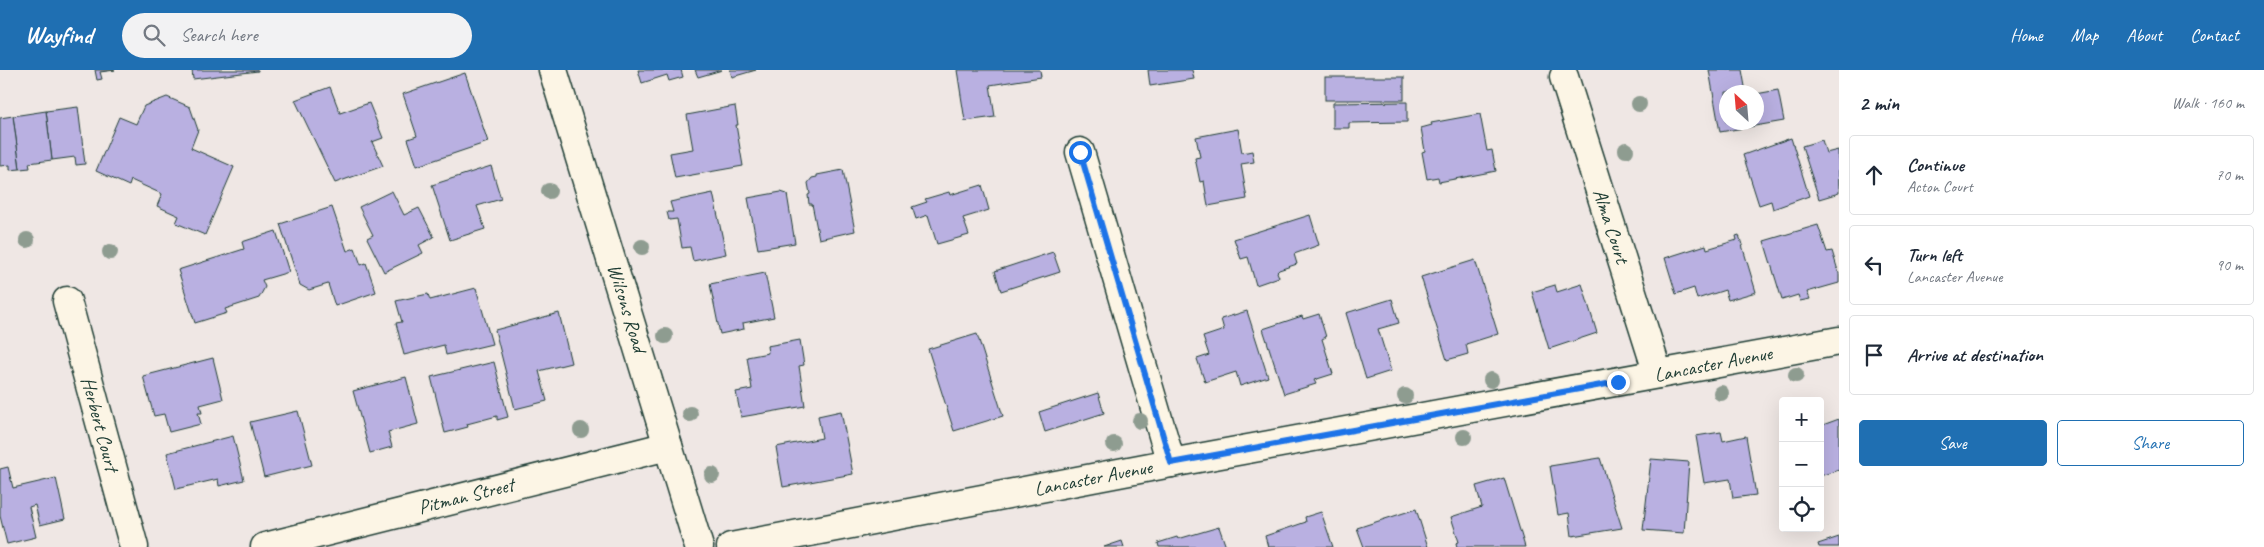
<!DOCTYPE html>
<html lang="en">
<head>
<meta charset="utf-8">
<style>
	body { margin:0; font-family:Caveat,sans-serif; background:#f2f2f3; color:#1f2937 }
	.controls { position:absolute; right:15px; bottom:15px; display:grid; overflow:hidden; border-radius:5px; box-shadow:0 5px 20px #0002 }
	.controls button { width:45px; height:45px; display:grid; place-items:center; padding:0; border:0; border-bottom:1px solid #e0e1e3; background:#fff; color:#1f2937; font:25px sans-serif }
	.compass { position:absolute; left:1719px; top:15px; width:45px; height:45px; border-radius:50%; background:#fff; box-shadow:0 5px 20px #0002; rotate:334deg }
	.stop { position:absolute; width:15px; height:15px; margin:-11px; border:4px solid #1a73e8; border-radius:50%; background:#fff }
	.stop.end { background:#1a73e8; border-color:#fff; box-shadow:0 1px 5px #0008 }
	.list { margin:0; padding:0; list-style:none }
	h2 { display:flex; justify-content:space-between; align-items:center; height:65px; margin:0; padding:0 20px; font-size:21px }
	h2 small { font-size:16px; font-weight:400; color:#747a83 }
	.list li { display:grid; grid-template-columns:32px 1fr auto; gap:15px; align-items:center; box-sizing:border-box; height:80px; margin:0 10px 10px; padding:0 10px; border:1px solid #e0e1e3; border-radius:5px }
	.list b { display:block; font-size:19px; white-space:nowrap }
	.list p { margin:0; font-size:16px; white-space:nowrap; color:#747a83 }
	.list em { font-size:16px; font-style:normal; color:#747a83 }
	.actions { display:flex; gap:10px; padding:15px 20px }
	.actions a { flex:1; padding:11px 0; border:1px solid #1f6fb2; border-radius:5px; text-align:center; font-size:18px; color:#1f6fb2 }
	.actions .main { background:#1f6fb2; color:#fff }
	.icon { flex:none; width:28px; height:28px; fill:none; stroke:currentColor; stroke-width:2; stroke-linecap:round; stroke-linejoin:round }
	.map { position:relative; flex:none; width:1839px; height:477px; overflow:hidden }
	header { display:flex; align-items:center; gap:30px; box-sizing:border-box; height:70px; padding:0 25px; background:#1f6fb2; color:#fff }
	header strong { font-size:24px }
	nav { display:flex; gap:28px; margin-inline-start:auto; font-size:18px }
	.search { width:350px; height:45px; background:#f2f2f3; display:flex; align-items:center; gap:12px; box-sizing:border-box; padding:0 18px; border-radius:28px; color:#747a83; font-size:19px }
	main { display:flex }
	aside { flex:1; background:#fff }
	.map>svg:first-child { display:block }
	.building { fill:#b9b0e1; stroke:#1f3d34 }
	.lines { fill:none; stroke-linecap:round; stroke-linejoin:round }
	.street-casing { stroke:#1f3d34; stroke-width:31 }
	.secondary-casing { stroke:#1f3d34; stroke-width:31 }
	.street { stroke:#fcf5e5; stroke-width:28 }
	.secondary { stroke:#fcf5e5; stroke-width:28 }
	.tree { fill:#8e9c90 }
	.route { stroke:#1a73e8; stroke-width:6 }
	.labels { text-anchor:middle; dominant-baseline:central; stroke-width:4; stroke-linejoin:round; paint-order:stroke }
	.street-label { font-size:20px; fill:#1f3d34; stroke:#fcf5e5 }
</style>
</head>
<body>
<header>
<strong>Wayfind</strong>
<div class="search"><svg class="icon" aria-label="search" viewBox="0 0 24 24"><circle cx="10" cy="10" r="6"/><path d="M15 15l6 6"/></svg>Search here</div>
<nav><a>Home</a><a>Map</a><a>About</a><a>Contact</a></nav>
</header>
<main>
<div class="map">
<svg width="1839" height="477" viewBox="0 0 1839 477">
	<rect width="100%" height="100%" fill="#efe7e4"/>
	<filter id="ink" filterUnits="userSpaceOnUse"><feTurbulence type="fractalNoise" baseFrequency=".02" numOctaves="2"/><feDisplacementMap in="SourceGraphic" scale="10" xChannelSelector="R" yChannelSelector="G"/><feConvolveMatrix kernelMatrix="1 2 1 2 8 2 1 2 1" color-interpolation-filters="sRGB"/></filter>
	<g filter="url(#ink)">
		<!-- building -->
		<g class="building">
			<path d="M 95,0 L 115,0 L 100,2 L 102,9 L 97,10 Z"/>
			<path d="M 192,0 L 258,0 L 258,1 L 193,9 Z"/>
			<path d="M 638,0 L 681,0 L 683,7 L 669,11 L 667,5 L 642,13 Z"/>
			<path d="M 695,0 L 722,0 L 698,7 Z"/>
			<path d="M 730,0 L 756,0 L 732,7 Z"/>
			<path d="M 957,0 L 1040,0 L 1041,7 L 990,15 L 995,47 L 965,51 Z"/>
			<path d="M 1148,0 L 1192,0 L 1194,9 L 1150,16 Z"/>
			<path d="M 1709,0 L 1742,0 L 1746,22 L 1726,22 L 1726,52 L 1756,52 L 1756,24 L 1778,20 L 1784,51 L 1720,62 Z"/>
			<path d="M 465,3 L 488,72 L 417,96 L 408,69 L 417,66 L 403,24 Z"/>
			<rect x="1325" y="7" width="79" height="23"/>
			<path d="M 330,17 L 340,43 L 369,33 L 383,68 L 372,72 L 383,96 L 335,113 L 295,30 Z"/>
			<path d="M 167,27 L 190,37 L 198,60 L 191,78 L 234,97 L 205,165 L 176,153 L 179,146 L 157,136 L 162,124 L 131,110 L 129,116 L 96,101 L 119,47 L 136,54 L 144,36 Z"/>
			<path d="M 1407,32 L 1407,52 L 1349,53 L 1349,58 L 1333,58 L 1333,33 Z"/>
			<path d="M 735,36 L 738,55 L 736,55 L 743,96 L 675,108 L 670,83 L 693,79 L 687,45 Z"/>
			<path d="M 78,37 L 85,94 L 76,95 L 75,87 L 52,90 L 46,41 Z"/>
			<path d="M 46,41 L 52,90 L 29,93 L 30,98 L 20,99 L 13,46 Z"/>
			<path d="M 1480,44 L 1487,81 L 1492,80 L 1496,101 L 1439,112 L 1438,107 L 1427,109 L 1422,82 L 1425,81 L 1421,58 L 1432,55 L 1431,53 Z"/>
			<path d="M 13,46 L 20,99 L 10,100 L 10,95 L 0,96 L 0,48 Z"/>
			<path d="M 1238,59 L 1242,83 L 1252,81 L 1254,92 L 1241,94 L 1247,129 L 1208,136 L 1204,111 L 1200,112 L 1195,88 L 1200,87 L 1196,67 Z"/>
			<path d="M 1791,68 L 1809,126 L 1773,139 L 1771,131 L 1759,135 L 1743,85 Z"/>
			<path d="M 1822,70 L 1826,83 L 1838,80 L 1839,123 L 1819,129 L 1802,76 Z"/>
			<path d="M 491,96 L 501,129 L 477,136 L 485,159 L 450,170 L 432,115 Z"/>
			<path d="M 843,100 L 855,161 L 819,169 L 812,134 L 809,134 L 808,125 L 810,124 L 808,113 L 812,108 L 817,107 L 817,105 Z"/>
			<path d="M 982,115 L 989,140 L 963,148 L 969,165 L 937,174 L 928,145 L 916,149 L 912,137 L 927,132 L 925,129 L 949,122 L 950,125 Z"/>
			<path d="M 392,121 L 404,145 L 419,138 L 434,167 L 419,175 L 423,183 L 384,202 L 367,168 L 373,165 L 359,137 Z"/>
			<path d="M 781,122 L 787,124 L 795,173 L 758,179 L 748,128 Z"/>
			<path d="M 713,123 L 726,184 L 693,191 L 690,177 L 682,178 L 677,149 L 669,150 L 667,142 L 673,142 L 670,132 Z"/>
			<path d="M 332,137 L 347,181 L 355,178 L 361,195 L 366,193 L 376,222 L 335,236 L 328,214 L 309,220 L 300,215 L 280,154 Z"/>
			<path d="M 1310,145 L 1319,175 L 1294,184 L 1297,194 L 1279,200 L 1277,202 L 1279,207 L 1256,215 L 1248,187 L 1241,189 L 1234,169 Z"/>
			<path d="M 1818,155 L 1827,182 L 1832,181 L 1839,204 L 1839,213 L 1807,222 L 1810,229 L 1800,231 L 1798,225 L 1782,230 L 1764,171 Z"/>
			<path d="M 276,161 L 289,202 L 262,210 L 265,217 L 259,228 L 225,239 L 227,243 L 195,253 L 178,200 L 244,179 L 242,172 Z"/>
			<path d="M 1739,165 L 1756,222 L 1728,230 L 1725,220 L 1697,229 L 1694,218 L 1676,224 L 1665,188 L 1706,175 L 1707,179 L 1737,170 L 1736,166 Z"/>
			<path d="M 1053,182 L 1060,202 L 1001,221 L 995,201 Z"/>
			<path d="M 1475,190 L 1498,264 L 1466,274 L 1468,284 L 1447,290 L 1421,207 Z"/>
			<path d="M 765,203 L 774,247 L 743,253 L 744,259 L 720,264 L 710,214 Z"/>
			<path d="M 1582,214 L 1597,263 L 1549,279 L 1532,222 L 1555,215 L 1557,222 Z"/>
			<path d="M 476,218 L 492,274 L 446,285 L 444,275 L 404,285 L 396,253 L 402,252 L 396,231 L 428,224 L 430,230 Z"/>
			<path d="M 1392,229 L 1399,253 L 1378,259 L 1391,301 L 1366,309 L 1346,243 Z"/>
			<path d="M 1247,241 L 1268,307 L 1240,316 L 1236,302 L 1205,312 L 1197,289 L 1209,285 L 1203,267 L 1224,260 L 1221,249 Z"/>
			<path d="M 559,243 L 571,293 L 539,301 L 547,331 L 515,339 L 495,260 Z"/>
			<path d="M 1319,244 L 1326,267 L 1322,269 L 1333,304 L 1314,310 L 1316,314 L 1284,324 L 1263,259 L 1302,246 L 1303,249 Z"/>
			<path d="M 977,264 L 1003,346 L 954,361 L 928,279 Z"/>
			<path d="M 800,270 L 804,295 L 799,296 L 805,336 L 741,347 L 736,322 L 752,319 L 747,287 L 768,283 L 767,276 Z"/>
			<path d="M 213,288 L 223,329 L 200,335 L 202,343 L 198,343 L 201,354 L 169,362 L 164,344 L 154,346 L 143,306 Z"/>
			<path d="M 494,292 L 508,347 L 497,350 L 497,346 L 467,354 L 468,357 L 445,363 L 431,307 Z"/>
			<path d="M 406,307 L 418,354 L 388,362 L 392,377 L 370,383 L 353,321 Z"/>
			<path d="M 1098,323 L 1104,343 L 1045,362 L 1039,342 Z"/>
			<path d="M 298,341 L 312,395 L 264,407 L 250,352 Z"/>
			<path d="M 841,341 L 853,404 L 783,417 L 776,377 L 822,368 L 818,346 Z"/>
			<path d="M 1839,349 L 1839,400 L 1820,406 L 1820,356 Z"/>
			<path d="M 1721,362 L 1723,371 L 1746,366 L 1756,425 L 1733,428 L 1730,409 L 1704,413 L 1696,366 Z"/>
			<path d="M 233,366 L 244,410 L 219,416 L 218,409 L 176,419 L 167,383 Z"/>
			<path d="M 1600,388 L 1622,458 L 1572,466 L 1569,443 L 1558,445 L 1550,396 Z"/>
			<path d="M 1651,389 L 1689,392 L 1684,463 L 1643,460 Z"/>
			<path d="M 8,397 L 13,418 L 56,408 L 65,449 L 40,455 L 35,435 L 29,437 L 36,467 L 7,474 L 0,446 L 0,399 Z"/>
			<path d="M 1504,408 L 1525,477 L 1457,477 L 1456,473 L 1459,472 L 1451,447 L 1482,437 L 1476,416 Z"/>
			<path d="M 1416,439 L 1428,477 L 1364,477 L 1357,458 Z"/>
			<path d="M 1321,442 L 1333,477 L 1268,477 L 1265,466 L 1306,452 L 1305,447 Z"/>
			<path d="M 1219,457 L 1226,477 L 1159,477 L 1158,473 L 1177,467 L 1178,469 Z"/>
			<path d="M 1839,467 L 1839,477 L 1819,477 L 1818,474 Z"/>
			<path d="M 1122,471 L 1124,477 L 1104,477 Z"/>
		</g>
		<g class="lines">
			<defs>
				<g id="street">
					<path d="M 1564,7 L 1658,304"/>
					<path d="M 1080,82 L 1171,393"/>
					<path d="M 67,231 L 134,477"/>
					<path d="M 265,477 L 668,376"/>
					<path d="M 731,477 L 1171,393 L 1839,271"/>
				</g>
				<path id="secondary" d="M 553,0 L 699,477"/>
			</defs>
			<!-- street casing -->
			<use href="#street" class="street-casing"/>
			<!-- secondary casing -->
			<use href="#secondary" class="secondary-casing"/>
			<!-- street -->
			<use href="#street" class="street"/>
			<!-- secondary -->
			<use href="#secondary" class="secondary"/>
		</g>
		<!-- trees -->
		<g class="tree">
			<circle cx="1639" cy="34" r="8"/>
			<circle cx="1626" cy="80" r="8"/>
			<circle cx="549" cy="121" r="8"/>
			<circle cx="27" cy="170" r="8"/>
			<circle cx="642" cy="177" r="8"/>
			<circle cx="110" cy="182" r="8"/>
			<circle cx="665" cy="266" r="8"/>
			<circle cx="1796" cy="305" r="8"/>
			<circle cx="1491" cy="310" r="8"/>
			<circle cx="1721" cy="323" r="8"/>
			<circle cx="1405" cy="326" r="8"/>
			<circle cx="690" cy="344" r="8"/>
			<circle cx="1140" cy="351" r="8"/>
			<circle cx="581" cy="360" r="8"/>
			<circle cx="1464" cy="367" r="8"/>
			<circle cx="1114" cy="374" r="8"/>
			<circle cx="712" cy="405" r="8"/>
		</g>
	</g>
	<g class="lines" filter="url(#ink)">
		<!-- route -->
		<path class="route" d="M 1080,82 L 1171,393 L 1618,312"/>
	</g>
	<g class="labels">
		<!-- street labels -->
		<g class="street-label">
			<text transform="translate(1611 156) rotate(72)">Alma Court</text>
			<text transform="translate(627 238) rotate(73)">Wilsons Road</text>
			<text transform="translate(1713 294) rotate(-11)">Lancaster Avenue</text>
			<text transform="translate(100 354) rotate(75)">Herbert Court</text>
			<text transform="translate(1093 408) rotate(-11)">Lancaster Avenue</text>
			<text transform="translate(466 426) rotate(-14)">Pitman Street</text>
		</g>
	</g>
</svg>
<div class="controls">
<button>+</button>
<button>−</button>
<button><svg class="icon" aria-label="locate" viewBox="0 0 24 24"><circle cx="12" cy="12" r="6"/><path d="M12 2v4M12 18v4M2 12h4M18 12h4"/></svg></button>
</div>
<svg class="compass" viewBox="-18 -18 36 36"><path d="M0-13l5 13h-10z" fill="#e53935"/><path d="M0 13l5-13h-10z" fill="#747a83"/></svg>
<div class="stop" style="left:1080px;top:82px"></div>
<div class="stop end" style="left:1618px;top:312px"></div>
</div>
<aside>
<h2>2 min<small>Walk · 160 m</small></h2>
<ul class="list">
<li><svg class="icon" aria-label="ahead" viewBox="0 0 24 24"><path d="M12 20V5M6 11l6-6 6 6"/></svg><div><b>Continue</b><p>Acton Court</p></div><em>70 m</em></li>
<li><svg class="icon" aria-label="left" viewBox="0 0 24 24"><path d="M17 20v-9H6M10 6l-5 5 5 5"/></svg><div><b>Turn left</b><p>Lancaster Avenue</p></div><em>90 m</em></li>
<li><svg class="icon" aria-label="arrive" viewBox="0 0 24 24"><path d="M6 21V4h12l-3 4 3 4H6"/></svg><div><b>Arrive at destination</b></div></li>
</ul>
<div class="actions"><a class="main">Save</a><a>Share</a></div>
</aside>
</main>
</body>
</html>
